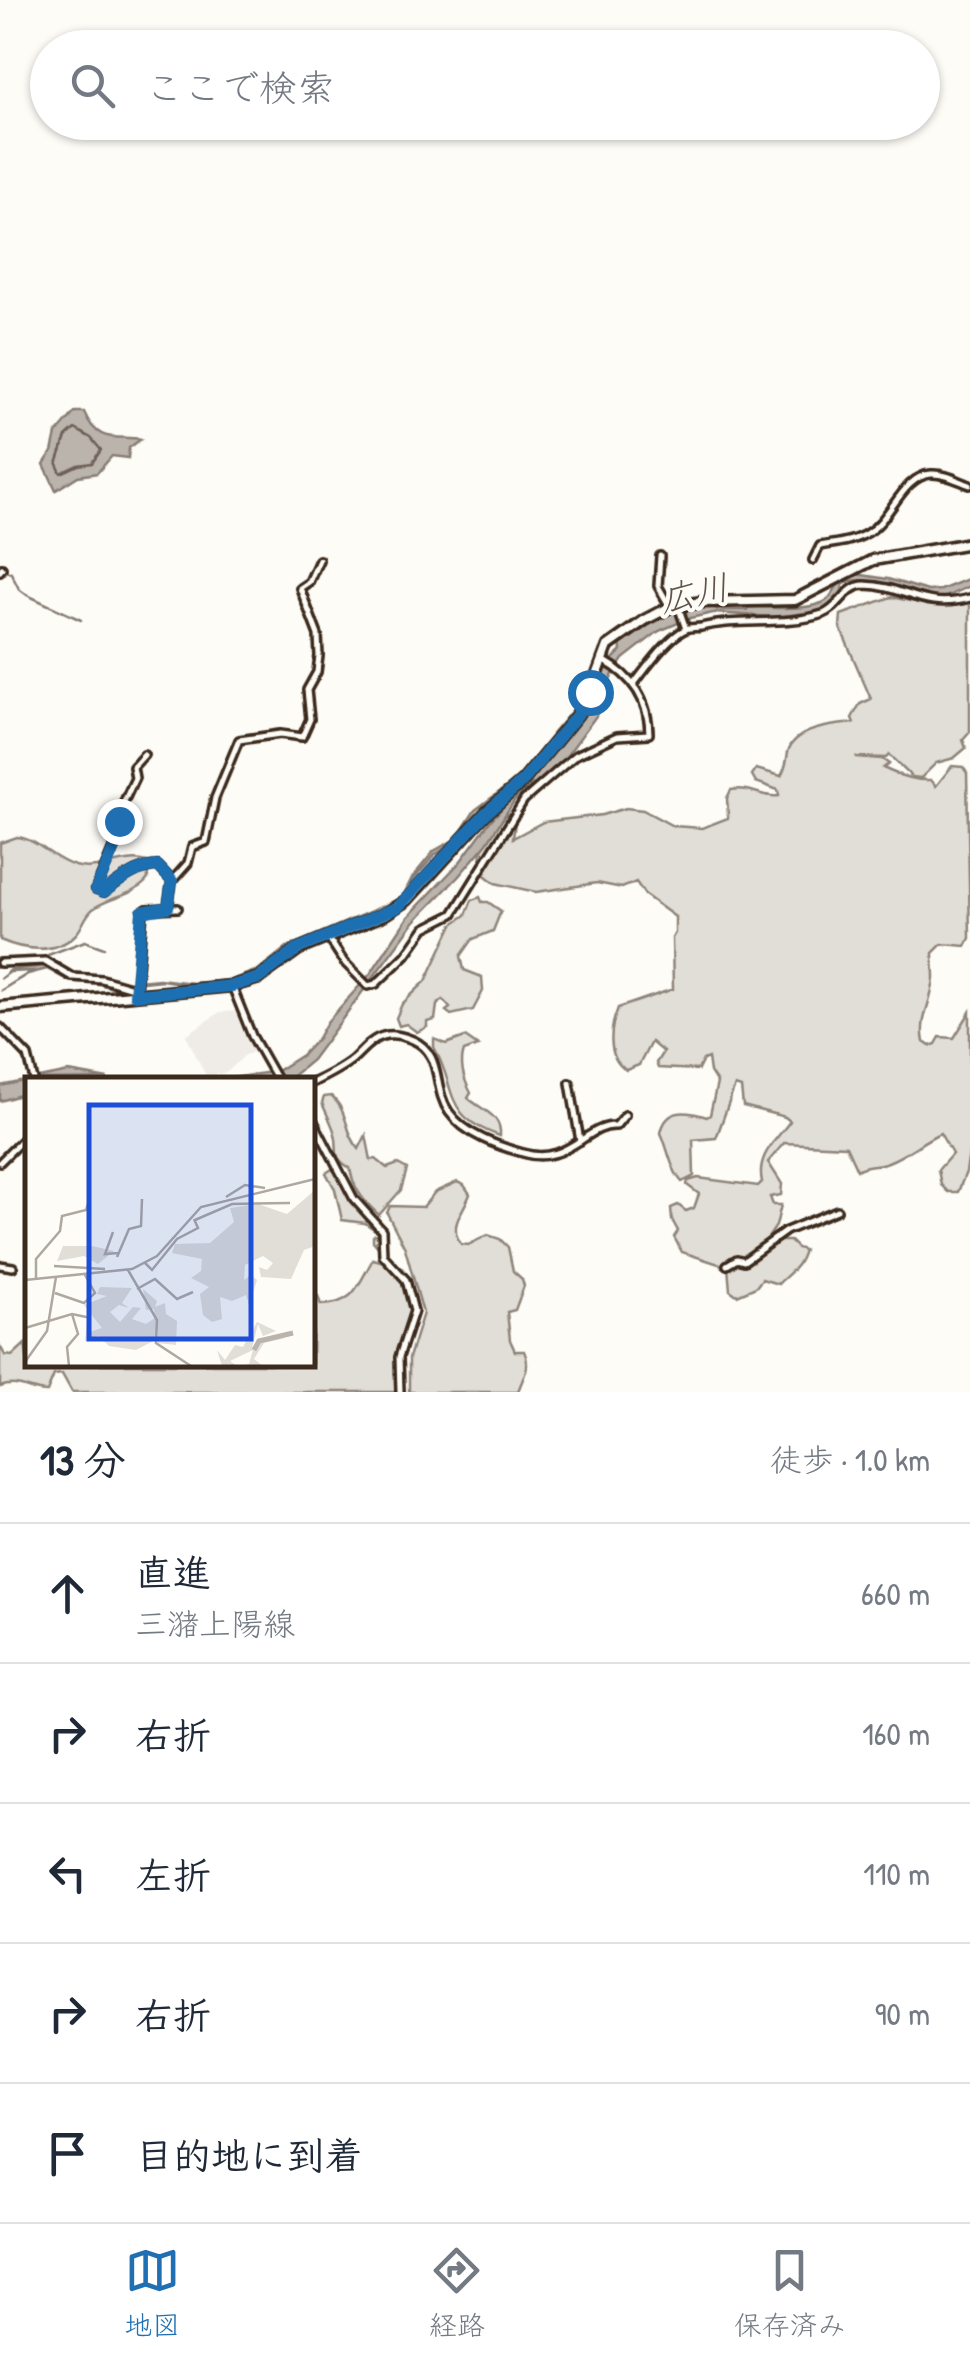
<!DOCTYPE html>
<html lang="ja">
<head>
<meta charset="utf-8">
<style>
	body { margin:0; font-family:"Patrick Hand","Klee One",sans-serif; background:#f6f6f7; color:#1f2937 }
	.stop { position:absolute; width:30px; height:30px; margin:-22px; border:8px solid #1f6fb2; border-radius:50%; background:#fff }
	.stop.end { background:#1f6fb2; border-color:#fff; box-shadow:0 2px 10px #0008 }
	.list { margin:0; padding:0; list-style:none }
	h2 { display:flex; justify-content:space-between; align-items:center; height:130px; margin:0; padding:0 40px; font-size:42px }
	h2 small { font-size:32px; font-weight:400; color:#747a83 }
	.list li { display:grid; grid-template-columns:65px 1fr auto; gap:30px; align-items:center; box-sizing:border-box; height:140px; padding:0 40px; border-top:2px solid #e0e1e3 }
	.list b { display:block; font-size:38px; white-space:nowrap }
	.list p { margin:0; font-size:32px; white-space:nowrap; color:#747a83 }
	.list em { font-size:32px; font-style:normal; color:#747a83 }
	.icon { flex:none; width:55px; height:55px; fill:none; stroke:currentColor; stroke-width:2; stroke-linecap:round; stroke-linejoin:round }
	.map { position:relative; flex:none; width:970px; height:1392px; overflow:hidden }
	.search { position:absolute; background:#fff; box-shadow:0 2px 8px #0004; left:30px; right:30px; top:30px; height:110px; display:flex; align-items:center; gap:25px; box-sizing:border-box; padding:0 35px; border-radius:55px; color:#747a83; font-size:38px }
	.sheet { height:830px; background:#fff }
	nav { display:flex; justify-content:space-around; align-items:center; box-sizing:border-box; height:140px; border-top:2px solid #e0e1e3; background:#fff; font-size:28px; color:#747a83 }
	nav a { display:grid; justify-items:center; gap:5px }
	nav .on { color:#1f6fb2 }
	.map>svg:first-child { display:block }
	.built { fill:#efece7 }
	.green { fill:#e1ded7; stroke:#8e847a; stroke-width:2.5 }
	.water { fill:#bbb4ad; stroke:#887d74; stroke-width:2.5 }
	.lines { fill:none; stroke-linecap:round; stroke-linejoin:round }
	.shore { stroke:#6e6157; stroke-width:2.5 }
	.stream { stroke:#887d74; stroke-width:2.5 }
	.street-casing { stroke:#3b2a1e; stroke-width:12 }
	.primary-casing { stroke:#3b2a1e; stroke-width:15 }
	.street { stroke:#fdfcf7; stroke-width:5 }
	.primary { stroke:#fdfcf7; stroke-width:8 }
	.route { stroke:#1f6fb2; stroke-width:12 }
	.labels { text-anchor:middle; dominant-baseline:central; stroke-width:8; stroke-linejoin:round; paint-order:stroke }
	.water-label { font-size:35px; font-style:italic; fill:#615349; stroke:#fdfcf7 }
	.inset-river { fill:none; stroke:#bbb4ad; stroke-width:5 }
	.inset-road { fill:none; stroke:#afa8a0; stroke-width:2.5 }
	.view { fill:#1d4ed8; fill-opacity:0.15; stroke:#1d4ed8; stroke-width:5 }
	.inset-edge { fill:none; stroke:#3b2a1e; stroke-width:5 }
</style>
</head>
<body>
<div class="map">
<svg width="970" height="1392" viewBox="0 0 970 1392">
	<rect width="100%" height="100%" fill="#fdfcf7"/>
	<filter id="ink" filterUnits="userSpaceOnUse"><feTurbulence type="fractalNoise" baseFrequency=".01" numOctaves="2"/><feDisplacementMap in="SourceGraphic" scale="20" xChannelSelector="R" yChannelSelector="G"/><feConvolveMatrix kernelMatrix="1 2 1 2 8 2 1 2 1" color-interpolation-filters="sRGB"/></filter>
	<g filter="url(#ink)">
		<!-- built -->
		<path class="built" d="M 238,1011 L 256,1051 L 245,1055 L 226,1073 L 206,1076 L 186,1035 L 220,1012 Z"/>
		<!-- green -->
		<g class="green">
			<path d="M 891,597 L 934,606 L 970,602 L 970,732 L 963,740 L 966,748 L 954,758 L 936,763 L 921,778 L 912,777 L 889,755 L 886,758 L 855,757 L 882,759 L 889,764 L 883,768 C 900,776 914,781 931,780 L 936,786 L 952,766 L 963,767 L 967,773 L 970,938 L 966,946 L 942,944 L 933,953 C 933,962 934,970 934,978 C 932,1002 919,1018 924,1042 L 930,1046 L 936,1044 L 940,1037 L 954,1038 L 970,1012 L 970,1147 L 966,1172 L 958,1192 L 948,1192 L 941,1185 L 938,1170 L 952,1154 L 940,1133 C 922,1141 907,1155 888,1162 C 877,1167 868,1163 857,1170 L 846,1146 L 784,1143 L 768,1162 L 782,1184 L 781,1195 L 770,1197 L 773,1205 L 781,1205 L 776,1226 L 763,1245 L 768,1248 L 778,1241 L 790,1241 L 797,1248 L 804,1250 C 799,1268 790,1272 778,1284 L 762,1279 L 756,1287 L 737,1295 L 730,1290 L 728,1267 L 682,1252 L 674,1237 L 678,1231 L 672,1220 L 671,1208 L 678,1205 L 686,1211 L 694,1208 L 699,1194 L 687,1185 L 688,1181 L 698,1178 L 758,1186 L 762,1182 C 756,1155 776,1141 790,1121 L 785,1117 L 743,1106 L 741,1088 L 735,1086 C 728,1104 723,1120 716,1138 L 693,1140 L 694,1176 L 682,1182 C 671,1170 668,1148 661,1133 C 666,1107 687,1111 707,1117 L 710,1115 L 717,1083 L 710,1072 L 708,1058 L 703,1060 L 698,1070 L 658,1068 L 656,1063 L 663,1052 L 651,1042 L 639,1065 L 626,1070 C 606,1058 610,1027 618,1008 L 673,989 L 672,938 L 675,933 L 675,917 L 645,895 L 636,882 L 622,888 L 597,883 L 536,892 L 495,883 L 481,872 C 476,847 491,832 507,814 L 516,814 L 513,838 L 543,822 L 602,815 L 626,808 L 643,810 L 673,826 L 702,828 L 728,818 L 727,798 L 731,790 C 752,786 760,798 779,796 L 778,790 L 756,782 L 752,775 L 756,769 L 781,776 C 787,766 786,762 788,752 C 794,728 834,725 854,723 L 852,718 L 860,704 L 871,699 L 840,627 L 841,615 Z"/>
			<path d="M 17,837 C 38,839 53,860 75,866 C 100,873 123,855 147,862 L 148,879 C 134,897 110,896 93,909 C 84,916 83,928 75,935 C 55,955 23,950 0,940 L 0,843 Z"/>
			<path d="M 480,897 L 482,902 L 488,902 L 501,911 L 493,931 L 473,939 L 461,956 L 464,970 L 482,977 L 483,991 L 473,1010 L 451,1015 L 446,1011 L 450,1008 L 443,1000 L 437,1005 L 435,1020 L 427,1022 L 427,1027 L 417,1032 L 406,1024 L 399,1026 L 396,1018 L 402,1004 L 426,981 L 453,924 L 466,915 L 472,900 Z"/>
			<path d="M 465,1037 L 478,1046 L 464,1051 C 459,1065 464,1080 471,1093 L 468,1098 C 483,1111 502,1115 500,1136 C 442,1116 458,1091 434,1047 L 434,1039 L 446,1044 Z"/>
			<path d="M 331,1096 C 349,1111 344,1132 359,1149 L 366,1135 L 371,1160 L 376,1159 L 387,1168 L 398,1164 L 407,1169 L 401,1190 L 379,1215 C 363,1201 353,1188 350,1168 C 330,1156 340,1151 335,1134 C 332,1123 326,1113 322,1103 L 324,1097 Z"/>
			<path d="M 332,1169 C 345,1180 351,1195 363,1207 C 376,1219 387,1226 385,1246 L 378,1247 L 373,1241 L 373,1236 L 378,1232 L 365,1223 L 342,1220 L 335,1189 L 326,1173 Z"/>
			<path d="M 457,1182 L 464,1185 L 470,1194 C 463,1213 448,1225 461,1244 L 468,1245 L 488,1235 L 500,1239 L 508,1247 L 513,1271 L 522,1279 L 524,1286 L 515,1310 L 507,1312 L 510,1340 L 515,1351 L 524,1351 C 532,1367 522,1378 518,1392 L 409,1392 L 409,1358 L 423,1313 L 405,1248 L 387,1213 L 390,1206 L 423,1207 L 435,1192 Z"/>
			<path d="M 373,1259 C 418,1268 413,1309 403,1344 C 399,1359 397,1376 395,1392 L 72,1392 L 62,1374 L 54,1375 L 47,1392 C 29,1392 20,1380 0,1387 L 0,1346 L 5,1355 L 12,1356 L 25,1344 L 28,1364 L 312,1364 L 313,1294 L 318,1296 L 321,1305 C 355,1304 358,1285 373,1259 Z"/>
		</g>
		<!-- water -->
		<g class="water">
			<path d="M 75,412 L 84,412 C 98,445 116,435 141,439 L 129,448 L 128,458 L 112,456 L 97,473 L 78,476 L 56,490 L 44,464 L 52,452 L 56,434 Z"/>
			<path d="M 849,573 L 888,579 L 928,591 L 941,590 L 970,578 L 970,586 L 948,596 L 946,601 C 916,599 865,569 843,585 L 840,600 L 827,610 L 776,617 L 713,613 L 690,618 L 659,631 L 623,659 L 612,676 L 596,716 L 565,758 L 537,788 L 532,784 L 514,801 L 487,843 L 458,877 L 414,922 L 312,1060 L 289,1079 L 219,1080 L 277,1071 L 302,1055 L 318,1038 L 327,1022 L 371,973 L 408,917 L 460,862 L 491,820 L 532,776 L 557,740 L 580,720 L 611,647 L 615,648 L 610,655 L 611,661 L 621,651 L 620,641 L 616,641 L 657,616 L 708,604 L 718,610 L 747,610 L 747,607 C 769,607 802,611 822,603 C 834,599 835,581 849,573 Z"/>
			<path d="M 506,787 L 476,814 L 458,839 L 435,855 L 413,880 L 409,894 L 386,910 L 287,949 L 260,971 L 230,982 L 192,985 L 162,980 L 112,985 L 130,991 L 171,988 L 128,993 L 99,984 L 69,981 L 47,969 L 28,974 L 0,991 L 32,971 L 10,972 L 0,979 L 11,970 L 43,966 L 70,979 L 108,984 L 159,979 L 193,983 L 231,980 L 258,970 L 287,947 L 402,898 L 412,878 L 434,851 L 457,838 L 475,810 Z"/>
			<path d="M 69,1072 L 108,1079 L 28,1080 L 27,1093 L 0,1101 L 0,1086 Z"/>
		</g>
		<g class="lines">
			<!-- shore -->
			<path class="shore" d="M 75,429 L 91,438 L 101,450 L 92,463 L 78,465 L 61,473 L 57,464 L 66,437 Z"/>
			<!-- stream -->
			<g class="stream">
				<path d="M 6,571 L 11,573 L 19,589 L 27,595 L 81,620"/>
				<path d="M 552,734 L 581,700 L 600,649"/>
				<path d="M 148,906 L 165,905"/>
				<path d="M 31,959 L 40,958 L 85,941 L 104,948"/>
			</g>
			<defs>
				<g id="street">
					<path d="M 684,48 L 686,40"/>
					<path d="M 660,556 L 658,586 L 670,607"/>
					<path d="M 813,560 L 820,546 C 836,543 853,542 867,533 C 891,520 902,476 931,474 C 945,473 958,481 970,485"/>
					<path d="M 0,571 L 2,568"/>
					<path d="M 678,606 L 686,629"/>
					<path d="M 633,685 C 645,670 668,637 686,629 C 690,627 696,628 701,627 C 741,617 783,627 823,614 C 840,608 846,585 865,585 C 906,586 921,611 970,598"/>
					<path d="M 144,755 L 133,767 L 135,778 L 121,808 L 119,834 L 96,889 L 104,892 C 122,879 136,867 158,866 L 172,881"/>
					<path d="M 168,907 L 172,881 L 188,863 L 192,847 L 206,842 L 215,798 L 239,740 L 280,734 L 302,737 L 310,719 L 307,690 L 317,672 L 319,656 L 318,635 L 300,588 L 309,582 L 319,560"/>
					<path d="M 328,937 L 344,962 L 368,986 L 376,984 L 406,955 L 425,928 L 453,914 L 524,800 L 555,773 L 576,755 L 617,736 L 649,734 C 649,701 632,676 603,660"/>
					<path d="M 0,963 L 45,961 L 72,977 L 102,979 L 136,989"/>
					<path d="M 232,986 L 252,1036 L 277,1080"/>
					<path d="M 136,991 L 143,912 L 147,909 L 178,908"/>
					<path d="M 0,1027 L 28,1056 L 34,1080"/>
					<path d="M 312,1083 C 326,1076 341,1069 353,1059 C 362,1051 371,1039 383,1036 C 394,1033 403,1036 413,1040 C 444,1054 432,1088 449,1112 C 465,1135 498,1146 523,1153 C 567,1167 587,1124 616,1126 L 625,1115"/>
					<path d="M 570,1083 L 580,1141"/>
					<path d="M 312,1118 L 354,1199 L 382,1230 L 383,1255 L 406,1280 L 414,1311 L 399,1357 L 400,1392"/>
					<path d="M 0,1162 L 28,1134"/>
					<path d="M 0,1265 L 13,1267"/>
					<path d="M 727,1265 L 737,1259 L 744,1261 L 786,1231 L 837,1210"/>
				</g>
				<path id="primary" d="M 0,1007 L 232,986 L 259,978 L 299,949 L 385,914 L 407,900 L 486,813 L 523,781 L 577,715 L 591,692 L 608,646 L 645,620 L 670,607 L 702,602 L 795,600 L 873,560 L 970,543"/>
			</defs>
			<!-- street casing -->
			<use href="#street" class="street-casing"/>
			<!-- primary casing -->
			<use href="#primary" class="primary-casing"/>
			<!-- street -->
			<use href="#street" class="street"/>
			<!-- primary -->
			<use href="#primary" class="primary"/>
		</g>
	</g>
	<g class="lines" filter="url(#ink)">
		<!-- route -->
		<path class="route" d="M 119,821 C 119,846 105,867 96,889 L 104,892 C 123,879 136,867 158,866 L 172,881 L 168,907 L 142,912 L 135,995 L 232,986 L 259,978 L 299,948 L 398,907 L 486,813 L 523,781 L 577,715 L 590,692"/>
	</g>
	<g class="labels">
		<!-- water labels -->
		<g class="water-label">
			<text transform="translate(694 593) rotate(-12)">広川</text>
		</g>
	</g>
	<!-- overview -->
	<g transform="translate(25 1077)">
		<rect width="290" height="290" fill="#fdfcf7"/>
		<path d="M 290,113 L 290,169 L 279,173 L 266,202 L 236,200 L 234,190 L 242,193 L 248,186 L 238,179 L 220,188 L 219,203 L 226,198 L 232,203 L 224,228 L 221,218 L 207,224 L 195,220 L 197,242 L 187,245 L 178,238 L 175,217 L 184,210 L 166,201 L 176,194 L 177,182 L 147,176 L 150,167 L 185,166 L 209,145 L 205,131 L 233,127 L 262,137 ZM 38,169 L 67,169 L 89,174 L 73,187 L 59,179 L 32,184 ZM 75,210 L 107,211 L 97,226 L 104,231 L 94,228 L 85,235 L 95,245 L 108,230 L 116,231 L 107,242 L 121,247 L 130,241 L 129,232 L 121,233 L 118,212 L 132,224 L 130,230 L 140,226 L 141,237 L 152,244 L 151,268 L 133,266 L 133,243 L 130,263 L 111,273 L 84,269 L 74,259 L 60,264 L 62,245 L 65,255 L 77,251 L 59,228 L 82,219 L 72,217 ZM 232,245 L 251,254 L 238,259 L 233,247 L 227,271 L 239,263 L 261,261 L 239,266 L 229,282 L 238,289 L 213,289 L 224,287 L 228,273 L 205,284 L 212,289 L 197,289 L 192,273 L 200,283 L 210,268 L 218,270 Z" fill="#e1ded7"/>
		<path class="inset-river" d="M 229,273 L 234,264 L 268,256"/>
		<path class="inset-road" d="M 201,120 L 220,108 L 240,111M 170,143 L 207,127 L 265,126M 88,155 L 80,177 L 93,176M 92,180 L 104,152 L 116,149 L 117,122M 119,185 L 127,193 L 152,162 L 173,151 L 169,142M 29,189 L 80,192M 103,193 L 132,243 L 131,266 L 166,289M 11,202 L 11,182 L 35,154 L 37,139 L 61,133 L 64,124M 0,203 L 107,192 L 132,179 L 176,130 L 290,102M 112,212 L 130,202 L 152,222 L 168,215M 30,216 L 59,226 L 70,216 L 60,198M 0,251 L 47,237 L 66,241M 0,285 L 22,254 L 31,200M 44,289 L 42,270 L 53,257 L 47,237"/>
		<path class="view" d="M 64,28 L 226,28 L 226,262 L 64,262 Z"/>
		<rect width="290" height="290" class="inset-edge"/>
	</g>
</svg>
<div class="stop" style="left:590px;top:692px"></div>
<div class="stop end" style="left:119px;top:821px"></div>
<div class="search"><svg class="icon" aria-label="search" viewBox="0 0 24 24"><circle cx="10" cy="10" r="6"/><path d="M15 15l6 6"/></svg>ここで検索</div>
</div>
<section class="sheet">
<h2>13 分<small>徒歩 · 1.0 km</small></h2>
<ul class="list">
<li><svg class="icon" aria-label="ahead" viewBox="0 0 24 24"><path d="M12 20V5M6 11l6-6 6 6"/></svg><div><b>直進</b><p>三潴上陽線</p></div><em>660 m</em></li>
<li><svg class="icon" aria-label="right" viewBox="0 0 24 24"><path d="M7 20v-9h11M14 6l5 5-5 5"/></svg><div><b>右折</b></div><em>160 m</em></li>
<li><svg class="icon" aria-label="left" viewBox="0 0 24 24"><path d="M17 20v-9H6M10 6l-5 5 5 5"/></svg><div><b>左折</b></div><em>110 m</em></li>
<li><svg class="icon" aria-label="right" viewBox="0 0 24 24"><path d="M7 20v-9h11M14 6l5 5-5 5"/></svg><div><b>右折</b></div><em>90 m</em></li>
<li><svg class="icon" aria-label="arrive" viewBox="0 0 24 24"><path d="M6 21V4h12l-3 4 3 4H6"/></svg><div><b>目的地に到着</b></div></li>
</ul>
</section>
<nav>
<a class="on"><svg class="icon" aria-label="map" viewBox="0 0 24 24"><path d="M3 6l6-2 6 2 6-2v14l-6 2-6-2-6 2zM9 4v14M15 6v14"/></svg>地図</a>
<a><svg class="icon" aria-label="directions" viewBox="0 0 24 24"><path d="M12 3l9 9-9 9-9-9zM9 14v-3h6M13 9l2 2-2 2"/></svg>経路</a>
<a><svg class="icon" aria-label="saved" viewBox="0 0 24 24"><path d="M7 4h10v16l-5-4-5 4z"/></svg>保存済み</a>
</nav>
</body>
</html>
